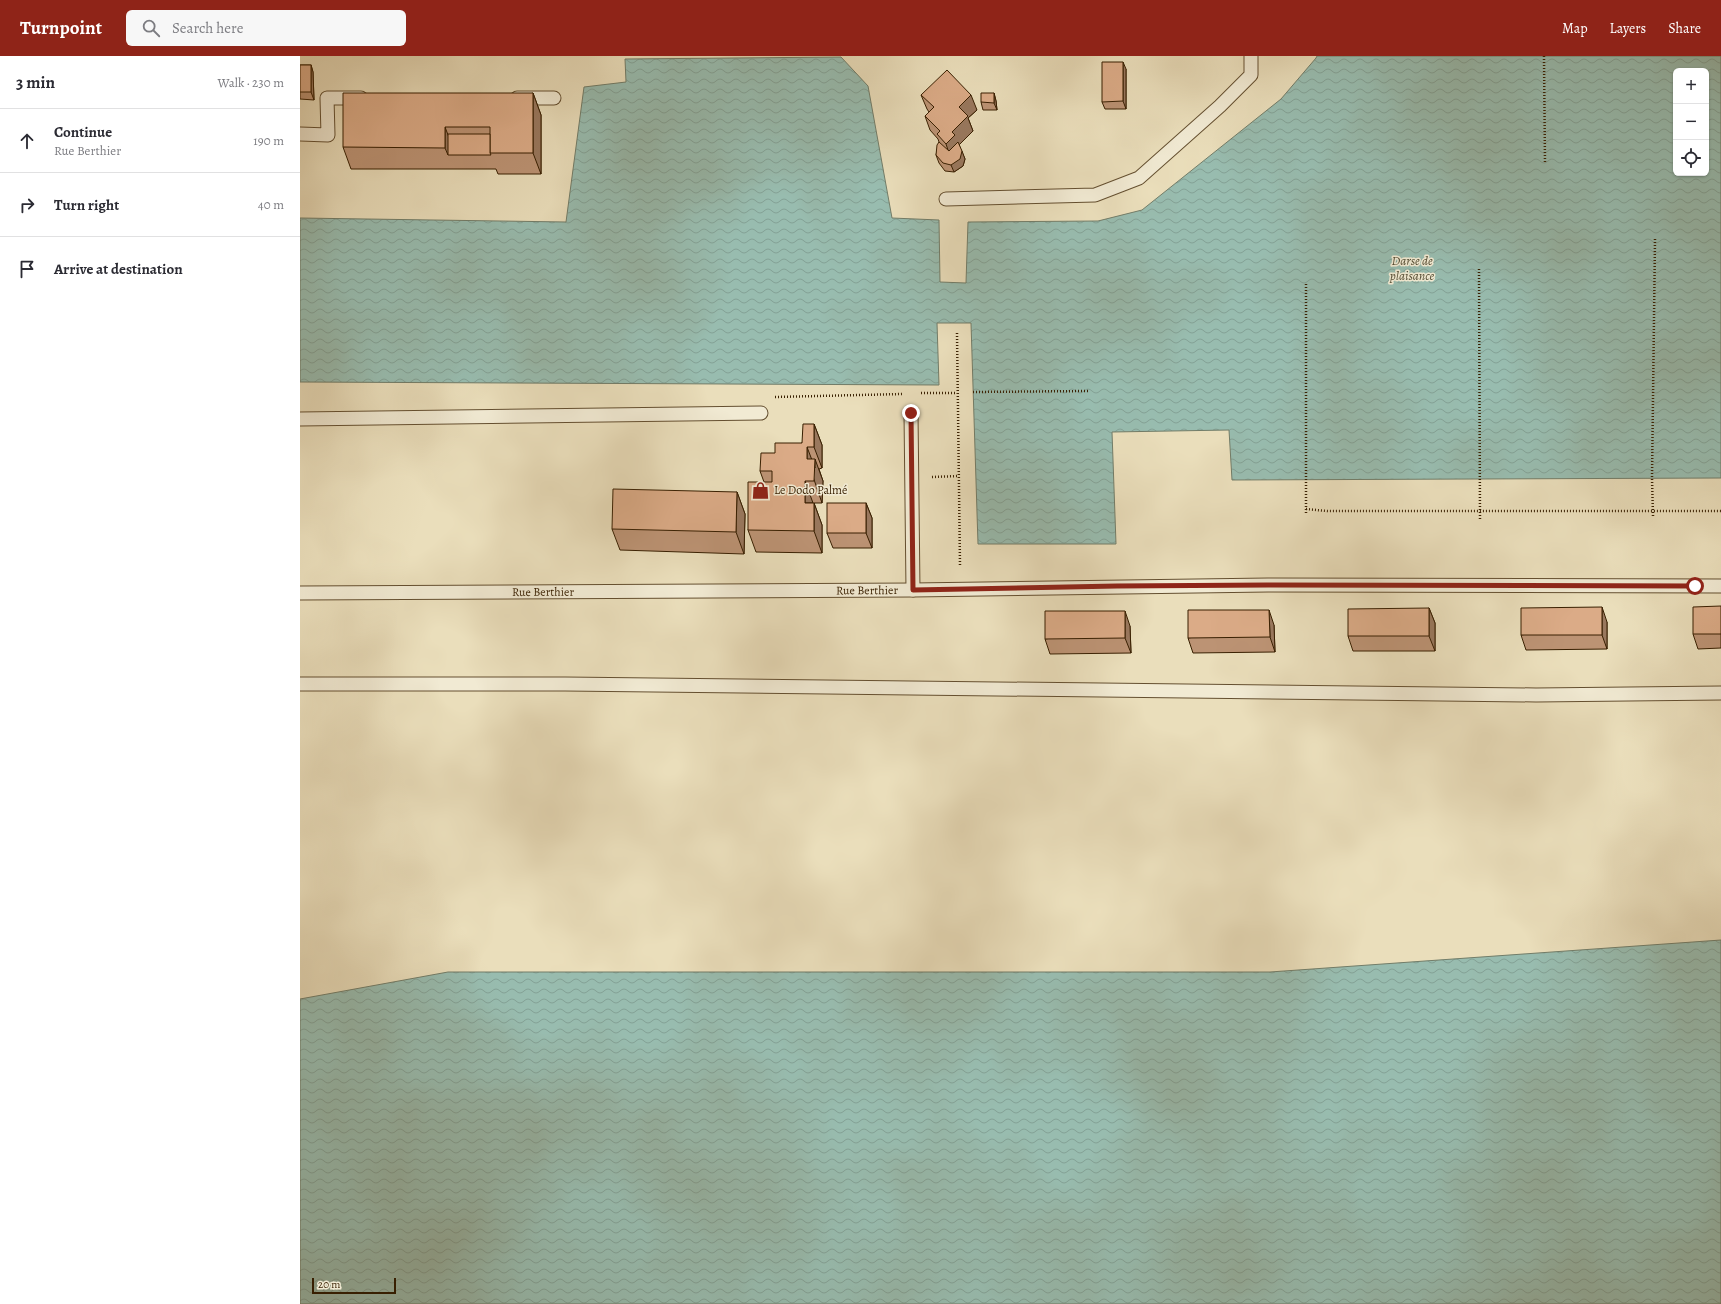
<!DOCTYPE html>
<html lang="en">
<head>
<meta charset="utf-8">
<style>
	body { margin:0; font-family:Alegreya,serif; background:#f7f7f7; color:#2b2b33 }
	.controls { position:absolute; right:12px; top:12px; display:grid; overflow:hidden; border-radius:6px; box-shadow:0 1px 3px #0004 }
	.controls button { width:36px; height:36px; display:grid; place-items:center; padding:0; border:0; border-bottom:1px solid #e1e1e2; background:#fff; color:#2b2b33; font:20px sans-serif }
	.scale { position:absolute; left:12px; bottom:10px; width:84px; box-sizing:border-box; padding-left:4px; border:2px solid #381f01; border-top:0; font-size:11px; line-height:14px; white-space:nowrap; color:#381f01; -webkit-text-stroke:3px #f1ead3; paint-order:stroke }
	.stop { position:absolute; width:12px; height:12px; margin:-9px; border:3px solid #8f2418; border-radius:50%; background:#fff }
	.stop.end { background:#8f2418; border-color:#fff; box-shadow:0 1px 4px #0008 }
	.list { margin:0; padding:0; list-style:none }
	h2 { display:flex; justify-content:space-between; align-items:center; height:52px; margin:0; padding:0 16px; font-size:17px }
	h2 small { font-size:13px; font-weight:400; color:#7c7c81 }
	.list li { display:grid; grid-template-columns:26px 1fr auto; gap:12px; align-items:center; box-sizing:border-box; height:64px; padding:0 16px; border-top:1px solid #e1e1e2 }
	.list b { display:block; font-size:15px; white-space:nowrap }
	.list p { margin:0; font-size:13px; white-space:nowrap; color:#7c7c81 }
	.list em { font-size:13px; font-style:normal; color:#7c7c81 }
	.icon { flex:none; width:22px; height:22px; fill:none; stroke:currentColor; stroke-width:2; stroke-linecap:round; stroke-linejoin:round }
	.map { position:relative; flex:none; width:1421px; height:1248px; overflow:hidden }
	header { display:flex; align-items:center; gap:24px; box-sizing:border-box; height:56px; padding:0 20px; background:#8f2418; color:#fff }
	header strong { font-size:19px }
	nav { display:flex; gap:22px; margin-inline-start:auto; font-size:14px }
	.search { width:280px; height:36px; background:#f7f7f7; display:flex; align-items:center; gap:10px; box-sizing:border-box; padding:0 14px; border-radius:6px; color:#7c7c81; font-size:15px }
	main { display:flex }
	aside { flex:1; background:#fff }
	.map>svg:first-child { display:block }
	.water { fill:url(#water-waves); stroke:#727d69; fill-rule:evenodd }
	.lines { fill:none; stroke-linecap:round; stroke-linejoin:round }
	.service-casing { stroke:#644f30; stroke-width:15 }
	.path { stroke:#381f01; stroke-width:2.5; stroke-dasharray:1 2; stroke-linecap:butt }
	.service { stroke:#f1ead3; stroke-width:13 }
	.wall { fill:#bc9374; stroke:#381f01 }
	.shaded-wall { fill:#99785e; stroke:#381f01 }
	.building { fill:#dbab87; stroke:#381f01 }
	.route { stroke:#8f2418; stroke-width:5 }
	.labels { text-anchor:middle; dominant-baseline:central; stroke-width:3; stroke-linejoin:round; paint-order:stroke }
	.poi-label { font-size:12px; fill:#381f01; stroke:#f1ead3; text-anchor:start }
	.street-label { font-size:12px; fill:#381f01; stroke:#f1ead3 }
	.water-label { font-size:13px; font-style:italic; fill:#554e35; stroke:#f1ead3 }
</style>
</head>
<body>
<header>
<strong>Turnpoint</strong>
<div class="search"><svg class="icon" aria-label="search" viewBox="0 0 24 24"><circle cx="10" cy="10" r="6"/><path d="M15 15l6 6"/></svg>Search here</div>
<nav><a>Map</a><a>Layers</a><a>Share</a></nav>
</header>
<main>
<aside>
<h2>3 min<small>Walk · 230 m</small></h2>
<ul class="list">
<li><svg class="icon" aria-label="ahead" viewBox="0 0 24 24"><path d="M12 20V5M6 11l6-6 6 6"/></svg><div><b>Continue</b><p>Rue Berthier</p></div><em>190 m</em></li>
<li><svg class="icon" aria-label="right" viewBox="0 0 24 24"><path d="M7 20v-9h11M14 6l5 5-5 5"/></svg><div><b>Turn right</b></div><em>40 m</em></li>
<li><svg class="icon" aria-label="arrive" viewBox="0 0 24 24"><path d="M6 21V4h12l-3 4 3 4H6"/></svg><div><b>Arrive at destination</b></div></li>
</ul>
</aside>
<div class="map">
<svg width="1421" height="1248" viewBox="0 0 1421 1248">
	<defs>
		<pattern id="water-waves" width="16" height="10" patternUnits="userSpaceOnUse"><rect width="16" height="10" fill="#98bcaf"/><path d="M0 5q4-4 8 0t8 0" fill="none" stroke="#84a195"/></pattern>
	</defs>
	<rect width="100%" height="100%" fill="#eadebb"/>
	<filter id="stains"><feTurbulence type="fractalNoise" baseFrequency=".005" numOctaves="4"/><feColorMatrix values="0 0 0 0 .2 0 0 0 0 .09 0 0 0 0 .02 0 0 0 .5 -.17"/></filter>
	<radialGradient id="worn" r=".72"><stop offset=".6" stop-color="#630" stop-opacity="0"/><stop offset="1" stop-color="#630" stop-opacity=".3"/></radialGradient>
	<!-- water -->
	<g class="water">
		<path d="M 1017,0 L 1421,0 L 1421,422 L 932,424 L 929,374 L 812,376 L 816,488 L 678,488 L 671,267 L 637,267 L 639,329 L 0,326 L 0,162 L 266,166 L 284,31 L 326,26 L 325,3 L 541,1 L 568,30 L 592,162 L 639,164 L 640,226 L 666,227 L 668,166 L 798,165 L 842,154 L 981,43 L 1016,2 ZM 1376,15 L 1406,15 L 1406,117 L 1376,117 Z"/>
		<path d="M 1421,884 L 1421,1248 L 0,1248 L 0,943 L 148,916 L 970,916 Z"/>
	</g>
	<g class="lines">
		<defs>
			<g id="service">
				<path d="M 217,42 L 254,42"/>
				<path d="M 0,78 L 28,79 L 27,42 L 61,42"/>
				<path d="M 646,143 L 795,139 L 839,122 L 920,50 L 951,19 L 951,0"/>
				<path d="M 611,357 L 613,534"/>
				<path d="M 0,363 L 461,357"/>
				<path id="s1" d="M 0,537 L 613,534 L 968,529 L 1421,530"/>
				<path d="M 0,628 L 265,628 L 1236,639 L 1421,637"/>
			</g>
		</defs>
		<!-- service casing -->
		<use href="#service" class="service-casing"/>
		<!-- path -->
		<g class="path">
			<path d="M 1244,0 L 1245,108"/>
			<path d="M 1179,213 L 1180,464"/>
			<path d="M 657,277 L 660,510"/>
			<path d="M 673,336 L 788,335"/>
			<path d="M 621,337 L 657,337"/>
			<path d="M 475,341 L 602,338"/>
			<path d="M 632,421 L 658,420"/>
			<path d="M 1006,453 L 1027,455 L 1421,455"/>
			<path d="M 1006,457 L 1006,226"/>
			<path d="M 1353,460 L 1352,422 L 1355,183"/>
		</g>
		<!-- service -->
		<use href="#service" class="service"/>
	</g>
	<!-- wall -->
	<g class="wall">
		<path d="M 0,9 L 11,9 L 13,16 L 14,44 L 0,43 Z"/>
		<path d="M 826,13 L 826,53 L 805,53 L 802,46 Z"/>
		<path d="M 233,37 L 241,59 L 241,118 L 198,118 L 196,113 L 51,113 L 43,91 Z"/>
		<path d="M 694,37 L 696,45 L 697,54 L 683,54 L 681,46 Z"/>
		<path d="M 621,39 L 677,54 L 668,62 L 673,75 L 659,89 L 665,103 L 663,110 L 654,116 L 645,115 L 639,107 L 636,99 L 639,86 L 638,83 L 630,74 L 625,60 L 629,56 L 627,53 Z"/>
		<path d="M 514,368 L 522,389 L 522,412 L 519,413 L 523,425 L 522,447 L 514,447 L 522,469 L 522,497 L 456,496 L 448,474 L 464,426 L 460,415 L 475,397 L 502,387 Z"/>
		<path d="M 437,436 L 445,458 L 444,498 L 320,494 L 312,473 Z"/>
		<path d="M 566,447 L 572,462 L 572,492 L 533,492 L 527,477 Z"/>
		<path d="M 1421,550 L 1421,592 L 1398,593 L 1393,578 Z"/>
		<path d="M 1129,552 L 1135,567 L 1135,595 L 1053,595 L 1048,580 Z"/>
		<path d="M 1307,566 L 1307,593 L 1226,594 L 1221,579 Z"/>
		<path d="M 974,569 L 975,596 L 893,597 L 888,582 Z"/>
		<path d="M 830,570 L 831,597 L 750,598 L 745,583 Z"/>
	</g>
	<!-- shaded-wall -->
	<g class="shaded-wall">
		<path d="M 823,6 L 826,13 L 826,53 L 823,45 Z"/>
		<path d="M 11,9 L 13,16 L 14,44 L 11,36 Z"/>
		<path d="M 233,37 L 241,59 L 241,118 L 233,97 Z"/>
		<path d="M 694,37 L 696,45 L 697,54 L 694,47 Z"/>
		<path d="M 671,39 L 677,54 L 668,62 L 673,75 L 659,89 L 651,103 L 646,88 L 652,76 L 659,51 Z"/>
		<path d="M 145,71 L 153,92 L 148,99 L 145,92 Z"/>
		<path d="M 662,95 L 665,103 L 663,110 L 654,116 L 651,109 Z"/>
		<path d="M 514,368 L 522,389 L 522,412 L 514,391 Z"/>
		<path d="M 507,391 L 515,412 L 515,403 L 523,425 L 522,447 L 507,403 Z"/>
		<path d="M 505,425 L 513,447 L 505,447 Z"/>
		<path d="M 437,436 L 445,458 L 444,498 L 436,476 Z"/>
		<path d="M 514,447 L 522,469 L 522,497 L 514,475 Z"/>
		<path d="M 566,447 L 572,462 L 572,492 L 566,477 Z"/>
		<path d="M 1302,551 L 1307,566 L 1307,593 L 1302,579 Z"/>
		<path d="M 1129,552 L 1135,567 L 1135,595 L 1129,580 Z"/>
		<path d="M 969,554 L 974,569 L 975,596 L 970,581 Z"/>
		<path d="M 825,555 L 830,570 L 831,597 L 825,582 Z"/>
	</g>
	<!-- building -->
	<g class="building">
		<path d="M 802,6 L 823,6 L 823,45 L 802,46 Z"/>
		<rect x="0" y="9" width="11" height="27"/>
		<path d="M 647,14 L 671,39 L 659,51 L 668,60 L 652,76 L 655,79 L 646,88 L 637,78 L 640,75 L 625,60 L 634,51 L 621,39 Z"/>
		<path d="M 43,37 L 233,37 L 233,97 L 190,97 L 190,71 L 145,71 L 145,92 L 43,91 Z"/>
		<path d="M 681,37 L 694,37 L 694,47 L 681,46 Z"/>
		<path d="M 148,78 L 190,78 L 190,97 L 191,99 L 148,99 Z"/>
		<path d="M 639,86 L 649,95 L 658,86 L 662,95 L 660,103 L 651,109 L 643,107 L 636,99 L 637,89 Z"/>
		<path d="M 503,368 L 514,368 L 514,391 L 507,391 L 507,403 L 515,403 L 514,425 L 505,425 L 505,447 L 514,447 L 514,475 L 448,474 L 448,426 L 472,426 L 472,415 L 460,415 L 461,397 L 475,397 L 475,387 L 502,387 Z"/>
		<path d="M 313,433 L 437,436 L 436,476 L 312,473 Z"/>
		<rect x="527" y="447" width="39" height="30"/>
		<path d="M 1421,550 L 1421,578 L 1393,578 L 1393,551 Z"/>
		<path d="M 1302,551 L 1302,579 L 1221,579 L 1221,552 Z"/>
		<path d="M 1129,552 L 1129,580 L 1048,580 L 1048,553 Z"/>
		<path d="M 888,554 L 969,554 L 970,581 L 888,582 Z"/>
		<path d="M 745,555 L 825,555 L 825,582 L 745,583 Z"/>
	</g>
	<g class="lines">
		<!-- route -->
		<path class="route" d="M 611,357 L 613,534 L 817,530 L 968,529 L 1395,530"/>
	</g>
	<!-- icons -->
	<defs>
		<symbol id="shop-bare" viewBox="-9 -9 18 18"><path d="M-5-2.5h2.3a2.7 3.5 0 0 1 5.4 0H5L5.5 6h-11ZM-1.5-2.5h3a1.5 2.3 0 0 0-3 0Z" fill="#8f2418" stroke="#f1ead3" stroke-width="2.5" paint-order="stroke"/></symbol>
	</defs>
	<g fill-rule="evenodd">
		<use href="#shop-bare" x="448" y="422" width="25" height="25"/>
	</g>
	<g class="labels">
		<!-- poi labels -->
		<g class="poi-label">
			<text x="474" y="434">Le Dodo Palmé</text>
		</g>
		<!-- street labels -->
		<g class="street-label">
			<text stroke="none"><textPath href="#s1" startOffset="567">Rue Berthier</textPath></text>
			<text stroke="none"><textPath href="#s1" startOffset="243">Rue Berthier</textPath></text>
		</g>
		<!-- water labels -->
		<g class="water-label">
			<text x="1112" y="204">Darse de<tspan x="1112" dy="15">plaisance</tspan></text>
		</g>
	</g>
	<rect width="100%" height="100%" filter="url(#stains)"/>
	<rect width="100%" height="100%" fill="url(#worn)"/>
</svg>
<div class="controls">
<button>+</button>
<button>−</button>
<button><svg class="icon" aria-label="locate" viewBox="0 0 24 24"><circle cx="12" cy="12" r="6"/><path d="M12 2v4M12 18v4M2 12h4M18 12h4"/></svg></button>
</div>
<div class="scale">20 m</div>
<div class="stop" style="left:1395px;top:530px"></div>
<div class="stop end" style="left:611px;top:357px"></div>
</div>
</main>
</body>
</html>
